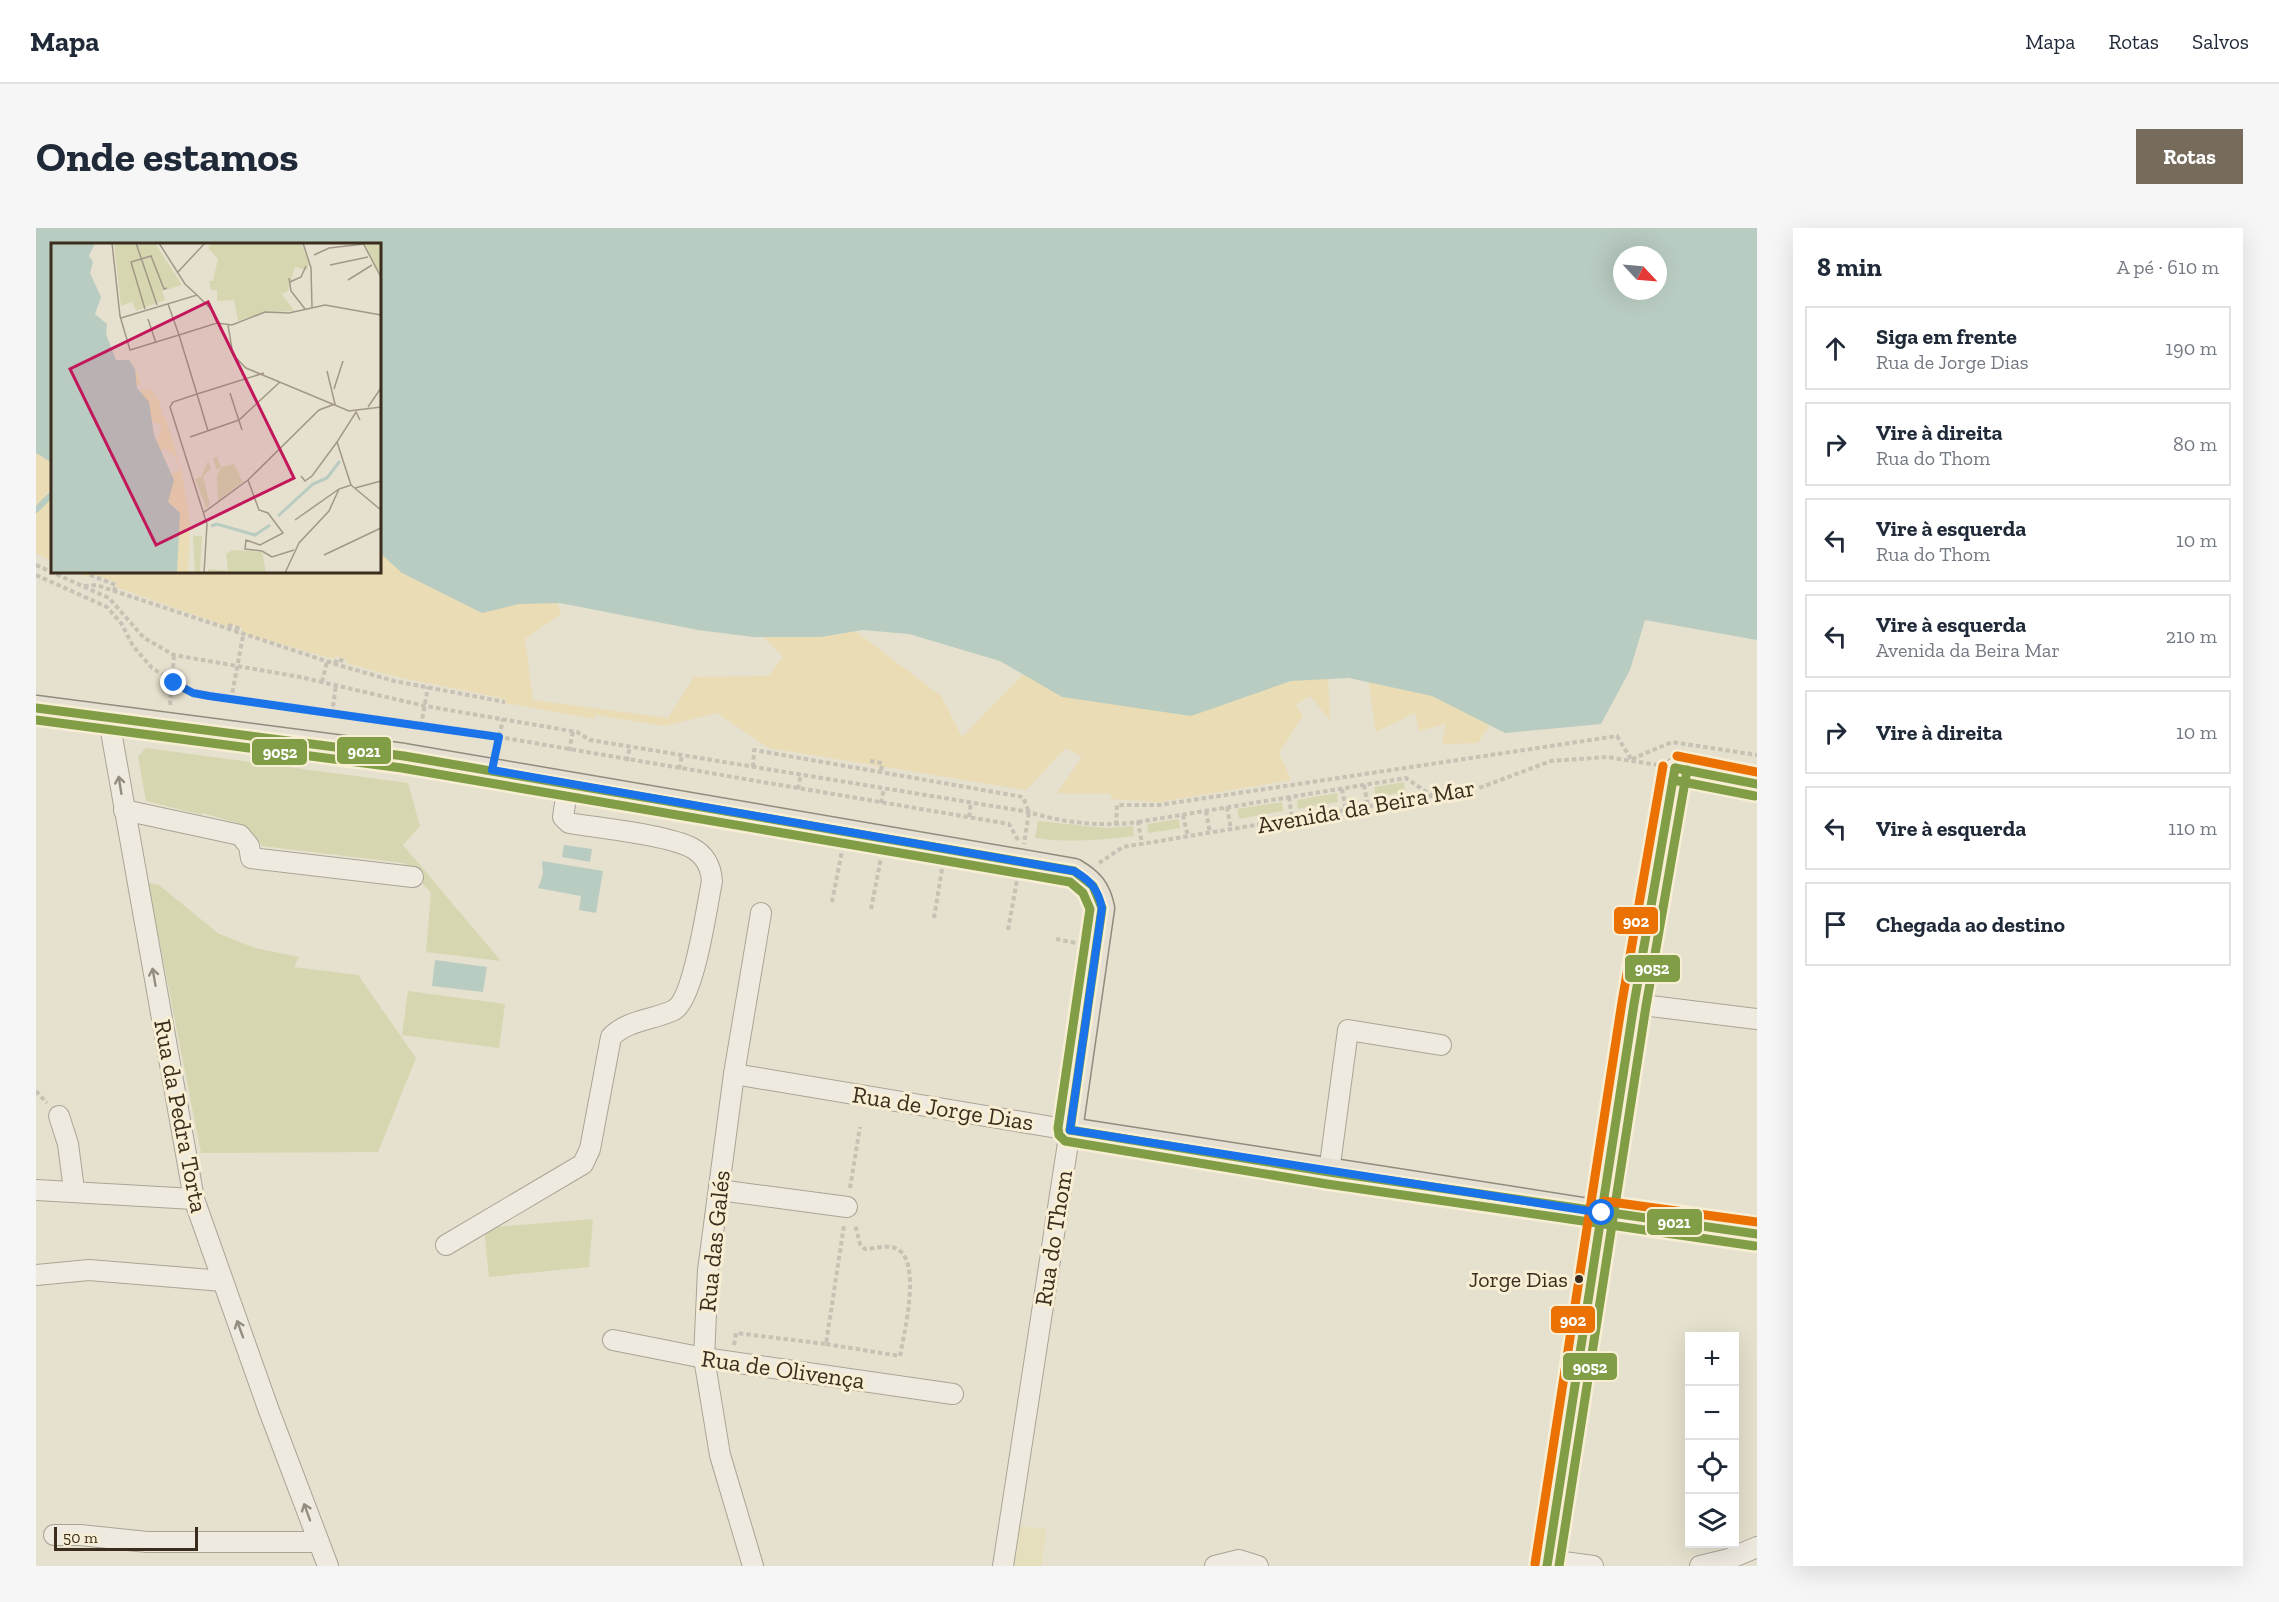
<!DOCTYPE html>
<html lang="pt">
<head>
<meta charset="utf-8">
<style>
	body { margin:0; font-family:"Zilla Slab",serif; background:#f6f6f7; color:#1f2937 }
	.controls { position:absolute; right:18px; bottom:18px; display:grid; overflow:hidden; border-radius:0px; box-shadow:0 6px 24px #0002 }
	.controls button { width:54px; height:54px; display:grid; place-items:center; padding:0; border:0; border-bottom:2px solid #e0e1e3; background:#fff; color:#1f2937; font:30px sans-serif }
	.compass { position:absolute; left:1577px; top:18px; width:54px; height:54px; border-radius:50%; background:#fff; box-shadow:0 6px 24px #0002; rotate:116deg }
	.scale { position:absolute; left:18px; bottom:15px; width:144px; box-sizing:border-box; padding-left:6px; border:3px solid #3b2d1e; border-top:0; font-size:16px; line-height:21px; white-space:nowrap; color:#3b2d1e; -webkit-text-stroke:4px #f7eed4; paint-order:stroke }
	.stop { position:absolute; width:18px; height:18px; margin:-14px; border:4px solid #1a73e8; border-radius:50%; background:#fff }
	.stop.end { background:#1a73e8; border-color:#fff; box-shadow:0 2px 6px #0008 }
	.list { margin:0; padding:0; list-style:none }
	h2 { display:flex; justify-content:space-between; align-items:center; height:78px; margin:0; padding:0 24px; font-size:26px }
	h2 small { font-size:20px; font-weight:400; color:#747a83 }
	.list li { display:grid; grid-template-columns:39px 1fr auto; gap:18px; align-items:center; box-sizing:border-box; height:84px; margin:0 12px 12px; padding:0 12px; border:2px solid #e0e1e3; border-radius:0px }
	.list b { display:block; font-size:22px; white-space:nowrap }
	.list p { margin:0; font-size:20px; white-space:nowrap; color:#747a83 }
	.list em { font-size:20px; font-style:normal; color:#747a83 }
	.icon { flex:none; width:33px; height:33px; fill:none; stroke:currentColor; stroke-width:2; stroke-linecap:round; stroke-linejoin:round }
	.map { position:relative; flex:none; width:1721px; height:1338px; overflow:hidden; border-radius:0px }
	header { display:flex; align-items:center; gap:36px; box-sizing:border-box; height:84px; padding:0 30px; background:#fff; border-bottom:2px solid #e0e1e3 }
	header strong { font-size:28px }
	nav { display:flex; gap:33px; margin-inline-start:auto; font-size:21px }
	.intro { display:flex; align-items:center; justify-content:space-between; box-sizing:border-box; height:144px; padding:0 36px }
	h1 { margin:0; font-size:42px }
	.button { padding:15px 27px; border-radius:0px; background:#776c5c; color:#fff; font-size:21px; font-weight:700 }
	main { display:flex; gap:36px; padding:0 36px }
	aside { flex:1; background:#fff; border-radius:0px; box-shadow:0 6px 24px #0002 }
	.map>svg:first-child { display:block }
	.farmland { fill:#e6dfbe }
	.green { fill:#d6d7b0 }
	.sand { fill:#eaddb5 }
	.water { fill:#b9ccc1; fill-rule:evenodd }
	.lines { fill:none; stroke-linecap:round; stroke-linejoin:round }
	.stream { stroke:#b9ccc1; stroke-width:6 }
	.minor-casing { stroke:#aba497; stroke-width:22 }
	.major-casing { stroke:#918a7e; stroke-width:27 }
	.path { stroke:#c7c1b6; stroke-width:4; stroke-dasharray:4.5 3; stroke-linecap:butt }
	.minor { stroke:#eeeae0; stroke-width:20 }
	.major { stroke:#e5e0d1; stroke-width:24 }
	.bus-1-casing { stroke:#f7eed4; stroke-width:14 }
	.bus-2-casing { stroke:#f7eed4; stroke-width:14 }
	.bus-3-casing { stroke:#f7eed4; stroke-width:14 }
	.bus-1 { stroke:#819e47; stroke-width:9 }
	.bus-2 { stroke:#819e47; stroke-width:9 }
	.bus-3 { stroke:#eb7103; stroke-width:9 }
	.oneway { stroke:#948c7f }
	.route { stroke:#1a73e8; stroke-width:8 }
	.bus-dot { fill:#3b2d1e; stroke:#f7eed4; stroke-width:2 }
	.labels { text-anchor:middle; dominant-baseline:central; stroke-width:6; stroke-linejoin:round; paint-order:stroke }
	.bus-label { font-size:22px; fill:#3b2d1e; stroke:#f7eed4; text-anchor:end }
	.street-label { font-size:24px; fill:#3b2d1e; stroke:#f7eed4 }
	.inset-river { fill:none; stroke:#b9ccc1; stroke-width:3 }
	.inset-road { fill:none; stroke:#a29888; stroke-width:1.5 }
	.view { fill:#c2185b; fill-opacity:0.15; stroke:#c2185b; stroke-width:3 }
	.inset-edge { fill:none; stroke:#3b2d1e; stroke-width:3 }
	.line-badge { stroke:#f7eed4; stroke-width:2 }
	.badge-label { font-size:16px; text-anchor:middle; font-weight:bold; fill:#fff }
</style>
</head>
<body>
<header>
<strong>Mapa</strong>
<nav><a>Mapa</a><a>Rotas</a><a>Salvos</a></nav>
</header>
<div class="intro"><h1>Onde estamos</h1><a class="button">Rotas</a></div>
<main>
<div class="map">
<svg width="1721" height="1338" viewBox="0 0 1721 1338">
	<rect width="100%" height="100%" fill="#e6e0ce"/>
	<!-- farmland -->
	<path class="farmland" d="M 980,1298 L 1010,1301 L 1006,1338 L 974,1338 Z"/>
	<!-- green -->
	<g class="green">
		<path d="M 110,520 L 372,555 L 384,598 L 367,617 L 465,733 L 390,724 L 395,665 L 368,635 L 226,618 L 211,598 L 167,585 L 166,587 L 110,573 L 102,528 Z"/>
		<path d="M 1368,554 L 1369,564 L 1340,569 L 1338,559 Z"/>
		<path d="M 1301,565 L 1302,574 L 1262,581 L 1261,572 Z"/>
		<path d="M 1246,574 L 1247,583 L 1203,591 L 1201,581 Z"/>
		<path d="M 1143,591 L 1144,600 L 1112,605 L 1111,596 Z"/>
		<path d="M 1002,593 L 1070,600 L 1097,598 L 1098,608 C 1065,612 1033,615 999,610 Z"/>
		<path d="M 112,655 L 123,657 L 183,706 L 219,720 L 263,729 L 258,739 L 322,747 L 380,830 L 342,924 L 165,925 Z"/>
		<path d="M 372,763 L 469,776 L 463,820 L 366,807 Z"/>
		<path d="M 557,991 L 553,1039 L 453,1049 L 448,1000 Z"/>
	</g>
	<!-- sand -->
	<g class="sand">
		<path d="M 0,152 L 16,164 L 16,333 L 0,325 Z"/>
		<path d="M 391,253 L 413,290 L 456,317 L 498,299 L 525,386 L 489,411 L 497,472 L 632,490 L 658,449 L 733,448 L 747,429 L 688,368 L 770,366 L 905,468 L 926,509 L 1043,389 L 1399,428 L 1464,482 L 1442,515 L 1406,516 L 1410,496 L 1383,503 L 1379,485 L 1340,504 L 1332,450 L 1292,448 L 1294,492 L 1274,468 L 1260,476 L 1267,488 L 1243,525 L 1255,552 L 1123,574 L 1075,571 L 1075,566 L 1021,565 L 1046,529 L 1030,520 L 990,562 L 733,520 L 681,485 L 628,498 L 559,487 L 558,491 L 469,475 L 470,471 L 357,448 L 310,435 L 311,432 L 299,428 L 298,431 L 206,405 L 206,400 L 193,396 L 192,399 L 80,359 L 81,355 L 55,345 L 53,350 L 40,344 L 344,344 L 344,266 Z"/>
	</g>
	<!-- water -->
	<g class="water">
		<path d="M 0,0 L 1721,0 L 1721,412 L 1609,392 L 1594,442 L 1565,496 L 1469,505 L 1396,468 L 1313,450 L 1255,453 L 1155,488 L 1026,469 L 964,433 L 873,406 L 827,402 L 785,409 L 717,409 L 662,402 L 524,375 L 483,376 L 446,385 L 366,345 L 344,325 L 344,16 L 16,16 L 16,235 L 0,225 ZM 1586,27 L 1622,27 L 1622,63 L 1586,63 Z"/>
		<path d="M 528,617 L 556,621 L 554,634 L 526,629 Z"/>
		<path d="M 506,633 L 567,643 L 560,685 L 543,682 L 545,668 L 502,660 L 507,646 Z"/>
		<path d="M 399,732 L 451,739 L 447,764 L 396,758 Z"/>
	</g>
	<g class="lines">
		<!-- stream -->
		<path class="stream" d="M 0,282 L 16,266"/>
		<defs>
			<g id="minor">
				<path d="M 73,492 L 158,971 L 232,1180 L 292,1338"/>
				<path d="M 1721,556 L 1639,540 L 1598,776 L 1566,985 L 1721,1006"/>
				<path d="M 88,582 L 204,607 L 213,618 L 215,630 L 377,649"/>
				<path d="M 1598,776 L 1721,791"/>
				<path d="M 698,846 L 1034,902 L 967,1338"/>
				<path d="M 23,888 L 32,916 L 38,962"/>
				<path d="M 1293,944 L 1312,802 L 1405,817"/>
				<path d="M 0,962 L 158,971"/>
				<path d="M 683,962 L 811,979"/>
				<path d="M 410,1017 L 547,936 L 554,921 L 575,809 C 591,792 618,792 638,782 C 658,771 671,678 676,653 C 675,639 669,627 656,620 C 632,607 563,600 533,595 L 527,589 L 532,556"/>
				<path d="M 0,1047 L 53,1042 L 187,1053"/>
				<path d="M 577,1112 L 668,1130 L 917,1166"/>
				<path d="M 18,1307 L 44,1307 L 111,1314 L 282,1314"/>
				<path d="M 1513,1332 L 1557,1338"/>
				<path d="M 717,1338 L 684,1227 L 668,1130 L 672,1042 L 698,846 L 725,685"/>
				<path d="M 1179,1338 L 1203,1332 L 1222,1338"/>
				<path d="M 1664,1338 L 1693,1331 L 1721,1319"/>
			</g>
			<path id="major" d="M 0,480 L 368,528 L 1038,643 C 1055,653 1062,661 1066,680 L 1034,902 L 1566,985 L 1511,1338"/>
		</defs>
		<!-- minor casing -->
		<use href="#minor" class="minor-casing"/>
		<!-- major casing -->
		<use href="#major" class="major-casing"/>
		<!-- path -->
		<g class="path">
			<path d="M 0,337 L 73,370 L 108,410 L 138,427 L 264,449 L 389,478 L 541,504 L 554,512 L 993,584 C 1027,595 1067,599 1102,594 L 1106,616"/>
			<path d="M 0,347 L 71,379 L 85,395 L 97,418 L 116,440 L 157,465 L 463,509 L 973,596 L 982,612"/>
			<path d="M 54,347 L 80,357 L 78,363"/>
			<path d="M 48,358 L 60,357 L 299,436 L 358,453 L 469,474"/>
			<path d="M 192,397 L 202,400 L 201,406"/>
			<path d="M 299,436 L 301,431 L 310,434"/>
			<path d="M 286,454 L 291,434"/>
			<path d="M 195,472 L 207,408"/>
			<path d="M 134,477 L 138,427"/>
			<path d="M 296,486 L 300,457"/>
			<path d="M 385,498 L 392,459"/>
			<path d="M 460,523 L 467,491"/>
			<path d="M 533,523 L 537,503"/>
			<path d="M 1596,531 L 1636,514 L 1721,527"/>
			<path d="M 591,533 L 594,518"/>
			<path d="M 834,533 L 846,535 L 845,544"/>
			<path d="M 717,539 L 718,522 L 987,569 L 993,584 L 988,616"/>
			<path d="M 643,541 L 646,527"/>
			<path d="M 1328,557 L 1332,579"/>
			<path d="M 762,561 L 765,546"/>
			<path d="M 1306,561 L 1310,582"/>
			<path d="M 1253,569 L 1256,591"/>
			<path d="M 845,575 L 848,561"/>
			<path d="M 1191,579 L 1195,601"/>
			<path d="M 1170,583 L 1174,605"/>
			<path d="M 1147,587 L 1152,609"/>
			<path d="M 933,589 L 935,574"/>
			<path d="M 1102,594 L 1370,550 L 1396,568"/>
			<path d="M 1080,597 L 1081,577 L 1123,577 L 1581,508 L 1595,531"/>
			<path d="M 1063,635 L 1087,619 L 1443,560 L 1515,533 L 1571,529 L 1622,537"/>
			<path d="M 796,674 L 806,623"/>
			<path d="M 835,681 L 845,630"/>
			<path d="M 898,690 L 906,641"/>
			<path d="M 972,702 L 981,652"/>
			<path d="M 1020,711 L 1040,715"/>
			<path d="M 0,863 L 11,875"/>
			<path d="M 814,960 L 824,899"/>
			<path d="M 790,1116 L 864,1128 C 868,1106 886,1033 861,1021 C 852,1016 839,1021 829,1021 L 824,1016 L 819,996"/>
			<path d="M 698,1117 L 700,1105 L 790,1116 L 808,997"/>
		</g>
		<!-- minor -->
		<use href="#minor" class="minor"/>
		<!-- major -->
		<use href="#major" class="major"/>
		<defs>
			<g id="bus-1">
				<path d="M 0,480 L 368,528 L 1038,643 L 1057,658 L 1066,680 L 1034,902"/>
				<path d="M 1639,540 L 1721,556"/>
				<path d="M 1034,902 L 1293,944 L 1721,1006"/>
				<path d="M 1511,1338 L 1598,776 L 1639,540"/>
			</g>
			<g id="bus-2">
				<path d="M 0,492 L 366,540 L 1034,654 L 1047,665 L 1054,681 L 1022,900 L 1023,907 L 1029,913 L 1291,956 L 1719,1018"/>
				<path d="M 1637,552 L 1719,568"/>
				<path d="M 1523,1338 L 1610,778 L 1651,542"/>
			</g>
			<g id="bus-3">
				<path d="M 1641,528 L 1721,544"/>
				<path d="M 1568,973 L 1721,994"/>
				<path d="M 1499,1336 L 1586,774 L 1627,538"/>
			</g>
		</defs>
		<!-- bus-1 casing -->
		<use href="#bus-1" class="bus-1-casing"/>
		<!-- bus-2 casing -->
		<use href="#bus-2" class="bus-2-casing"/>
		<!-- bus-3 casing -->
		<use href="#bus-3" class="bus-3-casing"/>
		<!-- bus-1 -->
		<use href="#bus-1" class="bus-1"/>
		<!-- bus-2 -->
		<use href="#bus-2" class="bus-2"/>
		<!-- bus-3 -->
		<use href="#bus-3" class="bus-3"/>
	</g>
	<!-- one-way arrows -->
	<defs><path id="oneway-shaft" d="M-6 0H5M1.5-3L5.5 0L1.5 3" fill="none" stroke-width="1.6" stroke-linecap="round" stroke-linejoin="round" transform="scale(1.5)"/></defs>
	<g class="oneway">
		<use href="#oneway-shaft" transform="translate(84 557) rotate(-99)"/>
		<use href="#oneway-shaft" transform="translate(118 749) rotate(-100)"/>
		<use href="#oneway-shaft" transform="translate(204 1101) rotate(-110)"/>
		<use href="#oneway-shaft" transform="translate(271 1284) rotate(-110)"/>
	</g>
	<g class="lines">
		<!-- route -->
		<path class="route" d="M 138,455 L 157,465 L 173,468 L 463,509 L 456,542 L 1038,643 C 1055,653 1062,661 1066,680 L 1034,902 L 1566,985"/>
	</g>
	<!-- markers -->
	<circle class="bus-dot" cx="1543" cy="1051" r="5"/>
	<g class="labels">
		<!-- bus labels -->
		<g class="bus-label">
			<text x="1532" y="1051">Jorge Dias</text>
		</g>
		<!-- street labels -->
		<g class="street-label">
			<text transform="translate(1330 578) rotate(-10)">Avenida da Beira Mar</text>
			<text transform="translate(907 880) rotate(9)">Rua de Jorge Dias</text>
			<text transform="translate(145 888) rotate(79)">Rua da Pedra Torta</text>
			<text transform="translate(1017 1010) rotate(-81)">Rua do Thom</text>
			<text transform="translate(678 1013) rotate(-84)">Rua das Galés</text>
			<text transform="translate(747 1141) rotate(8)">Rua de Olivença</text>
		</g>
	</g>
	<!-- overview -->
	<g transform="translate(15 15)">
		<rect width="330" height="330" fill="#e6e0ce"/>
		<path d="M 63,0 L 104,0 L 131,42 L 111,48 L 114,57 L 85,68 L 81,59 L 70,63 ZM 161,0 L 250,0 L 258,20 L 256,27 L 244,24 L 237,48 L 231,51 L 243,68 L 214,69 L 187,78 L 183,57 L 166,58 L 166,47 L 160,47 L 158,38 L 162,38 L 167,16 L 157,5 ZM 313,0 L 330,0 L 330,25 L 325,28 ZM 166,214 L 170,224 L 183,221 L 192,239 L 167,258 L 166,232 L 170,225 L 165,226 L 162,215 ZM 157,218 L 160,226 L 152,233 L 159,262 L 155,265 L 144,236 L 150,234 ZM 142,293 L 151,293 L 149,330 L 144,330 ZM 181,307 L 211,309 L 215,330 L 157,330 L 157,326 L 177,328 L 175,311 Z" fill="#d6d7b0"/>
		<path d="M 82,128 L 86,129 L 90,140 L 85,143 L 87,147 L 99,146 L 108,158 L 112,169 L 107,171 L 114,173 L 131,230 L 139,279 L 137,330 L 115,330 L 116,323 L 127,325 L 117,319 L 122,290 L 119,278 L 127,265 L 116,261 L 112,249 L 115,240 L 111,236 L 129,227 L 124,213 L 112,204 L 109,213 L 104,205 L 111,182 L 93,176 L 79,137 Z" fill="#eaddb5"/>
		<path d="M 0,0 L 44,0 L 38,13 L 42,19 L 39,30 L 50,54 L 44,71 L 56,81 L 55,91 L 65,117 L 78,117 L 84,126 L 86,145 L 98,159 L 103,192 L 123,237 L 117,259 L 129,270 L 126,330 L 0,330 Z" fill="#b9ccc1"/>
		<path class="inset-river" d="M 227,273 L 262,241 L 276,235 L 289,218M 160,283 L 166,281 L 204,292 L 219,282"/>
		<path class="inset-road" d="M 61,0 L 69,73 L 79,107 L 128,92 L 117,61M 85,0 L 106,62M 108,0 L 134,41 L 146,52M 252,0 L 260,25 L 261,65M 312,0 L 330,34M 263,12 L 278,5 L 313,1M 279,22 L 317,14M 126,30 L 154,0M 238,35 L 240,48 L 254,66M 297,37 L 321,22M 239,39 L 250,34 L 255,23M 94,66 L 80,19 L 100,13 L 113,46 L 116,45M 70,75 L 146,52 L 161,67 L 166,80M 97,76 L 105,100M 177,82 L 182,112 L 195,125 L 298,168 L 330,164M 283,146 L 292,118M 179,150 L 191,187M 317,164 L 330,145M 157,188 L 146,151 L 213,130M 139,194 L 188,177 L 229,139M 250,233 L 254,238 L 261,233 L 286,199M 197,237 L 208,267 L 217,270 L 232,290 L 209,302 L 195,297 L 194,306 L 211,308 L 221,314 L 243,307M 300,242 L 286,199 L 305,169 L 309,177M 300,242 L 330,267M 304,245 L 330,238M 152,270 L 197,237 L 268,167 L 284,161 L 276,128M 244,277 L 288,246M 273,312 L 330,285M 153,330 L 156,281 L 119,164 L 122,159 L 146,151 L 128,92 L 166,80 L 181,82 L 214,69 L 238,70 L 274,62 L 330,72M 234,330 L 248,300 L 278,268 L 288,246 L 300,242"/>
		<path class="view" d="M 157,59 L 243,235 L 105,302 L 19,126 Z"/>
		<rect width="330" height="330" class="inset-edge"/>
	</g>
	<g class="line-badge">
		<rect x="300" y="508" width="56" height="29" rx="6" fill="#819e47"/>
		<rect x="215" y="510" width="57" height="28" rx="6" fill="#819e47"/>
		<rect x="1577" y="678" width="46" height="29" rx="6" fill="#eb7103"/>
		<rect x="1588" y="726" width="57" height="29" rx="6" fill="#819e47"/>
		<rect x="1610" y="980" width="57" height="28" rx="6" fill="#819e47"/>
		<rect x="1514" y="1077" width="46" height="29" rx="6" fill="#eb7103"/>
		<rect x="1526" y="1124" width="56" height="29" rx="6" fill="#819e47"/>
	</g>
	<g class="badge-label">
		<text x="328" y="529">9021</text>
		<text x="244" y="530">9052</text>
		<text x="1600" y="699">902</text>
		<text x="1616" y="746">9052</text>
		<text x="1638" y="1000">9021</text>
		<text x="1537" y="1098">902</text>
		<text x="1554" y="1145">9052</text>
	</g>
</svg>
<div class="controls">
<button>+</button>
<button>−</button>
<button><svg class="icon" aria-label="locate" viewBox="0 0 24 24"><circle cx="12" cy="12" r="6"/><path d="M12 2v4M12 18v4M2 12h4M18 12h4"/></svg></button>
<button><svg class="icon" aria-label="layers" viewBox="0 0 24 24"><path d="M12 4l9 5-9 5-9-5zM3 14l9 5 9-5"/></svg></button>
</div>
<svg class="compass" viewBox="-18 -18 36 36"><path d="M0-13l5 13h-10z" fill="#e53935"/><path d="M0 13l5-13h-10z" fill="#747a83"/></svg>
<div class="scale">50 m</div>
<div class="stop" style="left:1566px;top:985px"></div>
<div class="stop end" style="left:138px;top:455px"></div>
</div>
<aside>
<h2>8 min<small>A pé · 610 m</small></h2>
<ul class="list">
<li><svg class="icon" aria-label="ahead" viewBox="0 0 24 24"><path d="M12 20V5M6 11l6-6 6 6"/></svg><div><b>Siga em frente</b><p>Rua de Jorge Dias</p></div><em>190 m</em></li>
<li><svg class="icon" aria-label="right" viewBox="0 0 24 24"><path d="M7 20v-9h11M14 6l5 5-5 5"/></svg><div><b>Vire à direita</b><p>Rua do Thom</p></div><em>80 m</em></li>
<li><svg class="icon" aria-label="left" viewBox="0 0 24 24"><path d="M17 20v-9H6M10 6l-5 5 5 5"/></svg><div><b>Vire à esquerda</b><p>Rua do Thom</p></div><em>10 m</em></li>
<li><svg class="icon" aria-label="left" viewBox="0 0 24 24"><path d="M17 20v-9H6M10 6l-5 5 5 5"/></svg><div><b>Vire à esquerda</b><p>Avenida da Beira Mar</p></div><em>210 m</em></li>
<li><svg class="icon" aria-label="right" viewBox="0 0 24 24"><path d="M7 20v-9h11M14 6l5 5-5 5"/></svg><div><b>Vire à direita</b></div><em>10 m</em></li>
<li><svg class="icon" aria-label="left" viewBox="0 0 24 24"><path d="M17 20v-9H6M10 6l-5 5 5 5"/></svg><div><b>Vire à esquerda</b></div><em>110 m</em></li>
<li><svg class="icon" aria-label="arrive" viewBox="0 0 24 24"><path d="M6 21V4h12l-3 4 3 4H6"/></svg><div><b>Chegada ao destino</b></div></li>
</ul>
</aside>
</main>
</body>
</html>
